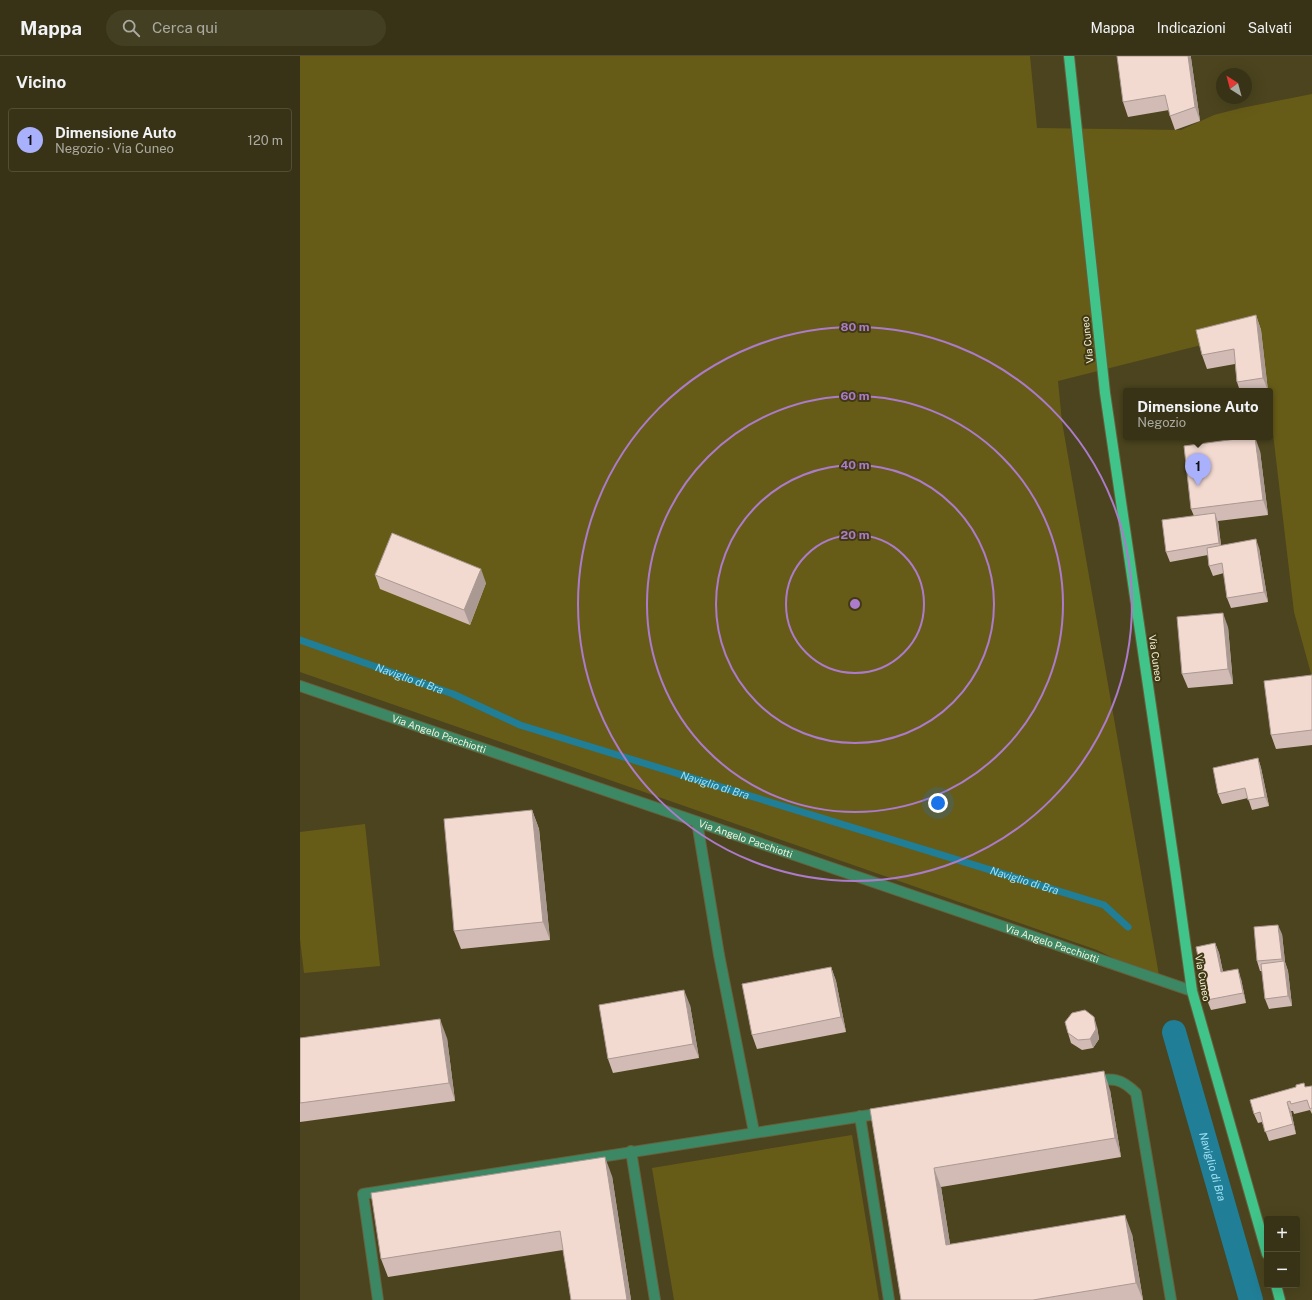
<!DOCTYPE html>
<html lang="it">
<head>
<meta charset="utf-8">
<style>
	body { margin:0; font-family:"Public Sans",sans-serif; background:#433f23; color:#f1f3f6 }
	.controls { position:absolute; right:12px; bottom:12px; display:grid; overflow:hidden; border-radius:4px; box-shadow:0 4px 16px #0002 }
	.controls button { width:36px; height:36px; display:grid; place-items:center; padding:0; border:0; border-bottom:1px solid #524e35; background:#383316; color:#f1f3f6; font:20px sans-serif }
	.compass { position:absolute; left:916px; top:12px; width:36px; height:36px; border-radius:50%; background:#383316; box-shadow:0 4px 16px #0002; rotate:324deg }
	.you { position:absolute; left:638px; top:747px; width:14px; height:14px; margin:-10px; border:3px solid #fff; border-radius:50%; background:#1a73e8; box-shadow:0 0 0 6px #1a73e833 }
	.badge { display:grid; place-items:center; width:26px; height:26px; border-radius:50%; background:#a9b0fc; color:#111; font-size:13px; font-weight:700 }
	.pin { position:absolute; translate:-50% -33px; filter:drop-shadow(0 1px 2px #0008) }
	.pin::after { content:''; position:absolute; top:21px; width:14px; height:12px; background:inherit; clip-path:polygon(0 0,100% 0,50% 100%) }
	.popup { position:absolute; left:823px; top:332px; width:150px; height:52px; box-sizing:border-box; display:grid; place-content:center; border-radius:4px; background:#383316; filter:drop-shadow(0 1px 3px #0005); font-size:13px; white-space:nowrap; color:#abaaa1 }
	.popup b { font-size:15px; color:#f1f3f6 }
	.popup::after { content:''; position:absolute; left:50%; top:100%; margin-left:-8px; border:8px solid transparent; border-top-color:#383316 }
	.list { margin:0; padding:0; list-style:none }
	h2 { display:flex; justify-content:space-between; align-items:center; height:52px; margin:0; padding:0 16px; font-size:17px }
	h2 small { font-size:13px; font-weight:400; color:#abaaa1 }
	.list li { display:grid; grid-template-columns:26px 1fr auto; gap:12px; align-items:center; box-sizing:border-box; height:64px; margin:0 8px 8px; padding:0 8px; border:1px solid #524e35; border-radius:4px }
	.list b { display:block; font-size:15px; white-space:nowrap }
	.list p { margin:0; font-size:13px; white-space:nowrap; color:#abaaa1 }
	.list em { font-size:13px; font-style:normal; color:#abaaa1 }
	.icon { flex:none; width:22px; height:22px; fill:none; stroke:currentColor; stroke-width:2; stroke-linecap:round; stroke-linejoin:round }
	.map { position:relative; flex:none; width:1012px; height:1244px; overflow:hidden }
	header { display:flex; align-items:center; gap:24px; box-sizing:border-box; height:56px; padding:0 20px; background:#383316; border-bottom:1px solid #524e35 }
	header strong { font-size:19px }
	nav { display:flex; gap:22px; margin-inline-start:auto; font-size:14px }
	.search { width:280px; height:36px; background:#433f23; display:flex; align-items:center; gap:10px; box-sizing:border-box; padding:0 14px; border-radius:22px; color:#abaaa1; font-size:15px }
	main { display:flex }
	aside { flex:1; background:#383316 }
	.map>svg:first-child { display:block }
	.green { fill:#675c17 }
	.lines { fill:none; stroke-linecap:round; stroke-linejoin:round }
	.stream { stroke:#207e96; stroke-width:7 }
	.canal { stroke:#207e96; stroke-width:24 }
	.minor-casing { stroke:#66603d; stroke-width:12 }
	.major-casing { stroke:#66603d; stroke-width:12 }
	.minor { stroke:#3d8864; stroke-width:10 }
	.major { stroke:#41c489; stroke-width:10 }
	.wall { fill:#d1bbb4 }
	.shaded-wall { fill:#aa9992 }
	.building { fill:#f3dad1; stroke:#aa9992 }
	.ring { fill:none; stroke:#ac7bcb; stroke-width:2 }
	.labels { text-anchor:middle; dominant-baseline:central; stroke-width:4; stroke-linejoin:round; paint-order:stroke }
	.street-label { font-size:10px; fill:#f5f2dd; stroke:#403913 }
	.water-label { font-size:11px; font-style:italic; fill:#9fe1f6; stroke:#403913 }
	.centre { fill:#ac7bcb; stroke:#403913; stroke-width:2 }
	.ring-label { font-size:12px; text-anchor:middle; font-weight:bold; fill:#ac7bcb; stroke:#403913; stroke-width:4; stroke-linejoin:round; paint-order:stroke }
</style>
</head>
<body>
<header>
<strong>Mappa</strong>
<div class="search"><svg class="icon" aria-label="search" viewBox="0 0 24 24"><circle cx="10" cy="10" r="6"/><path d="M15 15l6 6"/></svg>Cerca qui</div>
<nav><a>Mappa</a><a>Indicazioni</a><a>Salvati</a></nav>
</header>
<main>
<aside>
<h2>Vicino<small></small></h2>
<ul class="list">
<li><span class="badge">1</span><div><b>Dimensione Auto</b><p>Negozio · Via Cuneo</p></div><em>120 m</em></li>
</ul>
</aside>
<div class="map">
<svg width="1012" height="1244" viewBox="0 0 1012 1244">
	<rect width="100%" height="100%" fill="#4b441e"/>
	<!-- green -->
	<g class="green">
		<path d="M 0,0 L 730,0 L 737,72 L 881,74 L 914,59 L 941,52 L 1012,38 L 1012,621 L 994,556 L 970,352 L 970,335 L 968,335 L 961,274 L 758,325 L 762,366 L 860,925 L 797,894 L 0,616 Z"/>
		<path d="M 65,768 L 80,910 L 4,917 L 0,883 L 0,776 Z"/>
		<path d="M 552,1079 L 579,1244 L 374,1244 L 352,1112 Z"/>
	</g>
	<g class="lines">
		<!-- stream -->
		<path class="stream" id="s1" d="M 0,584 L 153,638 L 220,669 L 804,849 L 828,871"/>
		<!-- canal -->
		<path class="canal" id="s2" d="M 874,976 L 951,1244"/>
		<defs>
			<g id="minor">
				<path id="s3" d="M 0,630 L 892,935"/>
				<path d="M 397,766 L 419,899 L 454,1076"/>
				<path d="M 793,1025 C 813,1022 821,1022 836,1037 L 871,1244"/>
				<path d="M 560,1060 L 589,1244"/>
				<path d="M 331,1095 L 355,1244"/>
				<path d="M 78,1244 L 63,1138 L 583,1057"/>
			</g>
			<g id="major">
				<path d="M 769,0 L 805,337 L 875,813 L 892,935 L 967,1198"/>
				<path d="M 976,1229 L 980,1244"/>
			</g>
		</defs>
		<!-- minor casing -->
		<use href="#minor" class="minor-casing"/>
		<!-- major casing -->
		<use href="#major" class="major-casing"/>
		<!-- minor -->
		<use href="#minor" class="minor"/>
		<!-- major -->
		<use href="#major" class="major"/>
	</g>
	<!-- wall -->
	<g class="wall">
		<path d="M 891,2 L 900,65 L 875,74 L 870,60 L 869,54 L 828,61 L 823,46 Z"/>
		<path d="M 956,259 L 961,274 L 968,335 L 940,335 L 937,326 L 935,308 L 907,313 L 902,299 Z"/>
		<path d="M 960,395 L 968,459 L 918,465 L 921,489 L 959,492 L 968,546 L 931,552 L 927,542 L 924,517 L 913,520 L 909,510 L 908,499 L 870,506 L 866,496 L 894,460 L 891,453 Z"/>
		<path d="M 75,519 L 186,527 L 170,569 L 80,533 Z"/>
		<path d="M 928,571 L 933,628 L 888,632 L 882,618 Z"/>
		<path d="M 1012,619 L 1012,689 L 976,693 L 971,679 Z"/>
		<path d="M 958,702 L 961,712 L 969,750 L 952,754 L 948,742 L 922,748 L 918,738 Z"/>
		<path d="M 232,754 L 239,773 L 250,884 L 161,893 L 154,875 Z"/>
		<path d="M 982,878 L 985,906 L 988,915 L 992,950 L 969,953 L 965,943 L 962,915 L 960,915 L 957,905 Z"/>
		<path d="M 915,887 L 919,897 L 923,916 L 941,923 L 946,947 L 911,954 L 907,944 Z"/>
		<path d="M 531,911 L 536,925 L 546,976 L 457,993 L 452,979 Z"/>
		<path d="M 390,949 L 399,1002 L 313,1017 L 308,1003 Z"/>
		<path d="M 797,971 L 799,983 L 793,992 L 782,994 L 771,987 L 768,977 Z"/>
		<path d="M 0,982 L 147,982 L 155,1045 L 0,1066 Z"/>
		<path d="M 1012,1030 L 1012,1058 L 1010,1054 L 994,1058 L 993,1055 L 991,1055 L 996,1078 L 969,1085 L 962,1066 L 958,1067 L 954,1058 L 1006,1031 Z"/>
		<path d="M 810,1034 L 821,1101 L 641,1131 L 650,1188 L 832,1178 L 843,1244 L 601,1244 L 570,1053 Z"/>
		<path d="M 312,1120 L 331,1244 L 271,1244 L 263,1194 L 88,1221 L 81,1203 Z"/>
	</g>
	<!-- shaded-wall -->
	<g class="shaded-wall">
		<path d="M 888,0 L 891,0 L 891,2 L 900,65 L 895,51 Z"/>
		<path d="M 956,259 L 961,274 L 968,335 L 963,322 Z"/>
		<path d="M 955,381 L 960,395 L 968,459 L 963,444 Z"/>
		<path d="M 915,457 L 918,466 L 922,497 L 919,487 Z"/>
		<path d="M 956,483 L 959,492 L 968,546 L 964,536 Z"/>
		<path d="M 181,513 L 186,527 L 170,569 L 164,554 Z"/>
		<path d="M 923,557 L 928,571 L 933,628 L 928,613 Z"/>
		<path d="M 958,702 L 961,712 L 969,750 L 965,741 Z"/>
		<path d="M 232,754 L 239,773 L 250,884 L 243,866 Z"/>
		<path d="M 978,869 L 982,878 L 985,906 L 988,915 L 992,950 L 988,940 L 985,913 L 982,903 Z"/>
		<path d="M 915,887 L 919,897 L 925,926 L 921,916 Z"/>
		<path d="M 531,911 L 536,925 L 546,976 L 541,961 Z"/>
		<path d="M 938,913 L 941,923 L 946,947 L 943,937 Z"/>
		<path d="M 384,934 L 390,949 L 399,1002 L 393,988 Z"/>
		<path d="M 794,961 L 797,971 L 799,983 L 793,992 L 790,983 Z"/>
		<path d="M 140,963 L 147,982 L 155,1045 L 149,1027 Z"/>
		<path d="M 804,1015 L 810,1034 L 821,1101 L 815,1082 Z"/>
		<path d="M 987,1046 L 991,1055 L 996,1078 L 993,1068 Z"/>
		<path d="M 305,1101 L 312,1120 L 331,1244 L 327,1244 Z"/>
		<path d="M 634,1112 L 641,1131 L 653,1207 L 646,1189 Z"/>
		<path d="M 825,1159 L 832,1178 L 843,1244 L 836,1227 Z"/>
	</g>
	<!-- building -->
	<g class="building">
		<path d="M 817,0 L 888,0 L 895,51 L 870,60 L 865,39 L 823,46 Z"/>
		<path d="M 956,259 L 963,322 L 937,326 L 934,293 L 902,299 L 896,274 Z"/>
		<path d="M 951,381 L 955,381 L 963,444 L 891,453 L 884,390 Z"/>
		<path d="M 915,457 L 919,487 L 866,496 L 862,464 Z"/>
		<path d="M 92,477 L 181,513 L 164,554 L 75,519 Z"/>
		<path d="M 956,483 L 964,536 L 927,542 L 922,507 L 909,510 L 907,492 Z"/>
		<path d="M 923,557 L 928,613 L 882,618 L 877,561 Z"/>
		<path d="M 1012,619 L 1012,674 L 971,679 L 964,625 Z"/>
		<path d="M 958,702 L 965,741 L 948,744 L 945,732 L 918,738 L 913,712 Z"/>
		<path d="M 232,754 L 243,866 L 154,875 L 144,763 Z"/>
		<path d="M 978,869 L 982,903 L 957,905 L 954,871 Z"/>
		<path d="M 915,887 L 921,916 L 938,913 L 943,937 L 907,944 L 896,891 Z"/>
		<path d="M 984,905 L 988,940 L 965,943 L 961,908 Z"/>
		<path d="M 531,911 L 541,961 L 452,979 L 442,928 Z"/>
		<path d="M 384,934 L 393,988 L 308,1003 L 299,949 Z"/>
		<path d="M 785,954 L 794,961 L 796,973 L 790,983 L 778,984 L 768,977 L 765,966 L 772,957 Z"/>
		<path d="M 140,963 L 149,1027 L 0,1047 L 0,982 Z"/>
		<path d="M 804,1015 L 815,1082 L 634,1112 L 646,1189 L 825,1159 L 836,1227 L 733,1244 L 601,1244 L 570,1053 Z"/>
		<path d="M 1004,1027 L 1005,1031 L 1012,1030 L 1012,1052 L 1010,1053 L 1007,1044 L 991,1048 L 990,1045 L 987,1046 L 993,1068 L 965,1076 L 960,1056 L 954,1058 L 950,1044 L 996,1031 L 996,1029 Z"/>
		<path d="M 305,1101 L 327,1244 L 271,1244 L 260,1175 L 81,1203 L 71,1137 Z"/>
	</g>
	<!-- distance rings -->
	<g class="ring">
		<circle cx="555" cy="548" r="69"/>
		<circle cx="555" cy="548" r="139"/>
		<circle cx="555" cy="548" r="208"/>
		<circle cx="555" cy="548" r="277"/>
	</g>
	<g class="labels">
		<!-- street labels -->
		<g class="street-label">
			<text transform="translate(787 284) rotate(-96)">Via Cuneo</text>
			<text transform="translate(856 602) rotate(82)">Via Cuneo</text>
			<text stroke="none"><textPath href="#s3" startOffset="147">Via Angelo Pacchiotti</textPath></text>
			<text stroke="none"><textPath href="#s3" startOffset="471">Via Angelo Pacchiotti</textPath></text>
			<text stroke="none"><textPath href="#s3" startOffset="795">Via Angelo Pacchiotti</textPath></text>
			<text transform="translate(903 922) rotate(80)">Via Cuneo</text>
		</g>
		<!-- water labels -->
		<g class="water-label">
			<text stroke="none"><textPath href="#s1" startOffset="116">Naviglio di Bra</textPath></text>
			<text stroke="none"><textPath href="#s1" startOffset="440">Naviglio di Bra</textPath></text>
			<text stroke="none"><textPath href="#s1" startOffset="764">Naviglio di Bra</textPath></text>
			<text stroke="none"><textPath href="#s2" startOffset="140">Naviglio di Bra</textPath></text>
		</g>
	</g>
	<circle cx="555" cy="548" r="6" class="centre"/>
	<g class="ring-label">
		<text x="555" y="275">80 m</text>
		<text x="555" y="344">60 m</text>
		<text x="555" y="413">40 m</text>
		<text x="555" y="483">20 m</text>
	</g>
</svg>
<div class="controls">
<button>+</button>
<button>−</button>
</div>
<svg class="compass" viewBox="-18 -18 36 36"><path d="M0-13l5 13h-10z" fill="#e53935"/><path d="M0 13l5-13h-10z" fill="#abaaa1"/></svg>
<div class="you"></div>
<div class="pin badge" style="left:898px;top:430px">1</div>
<div class="popup"><b>Dimensione Auto</b>Negozio</div>
</div>
</main>
</body>
</html>
